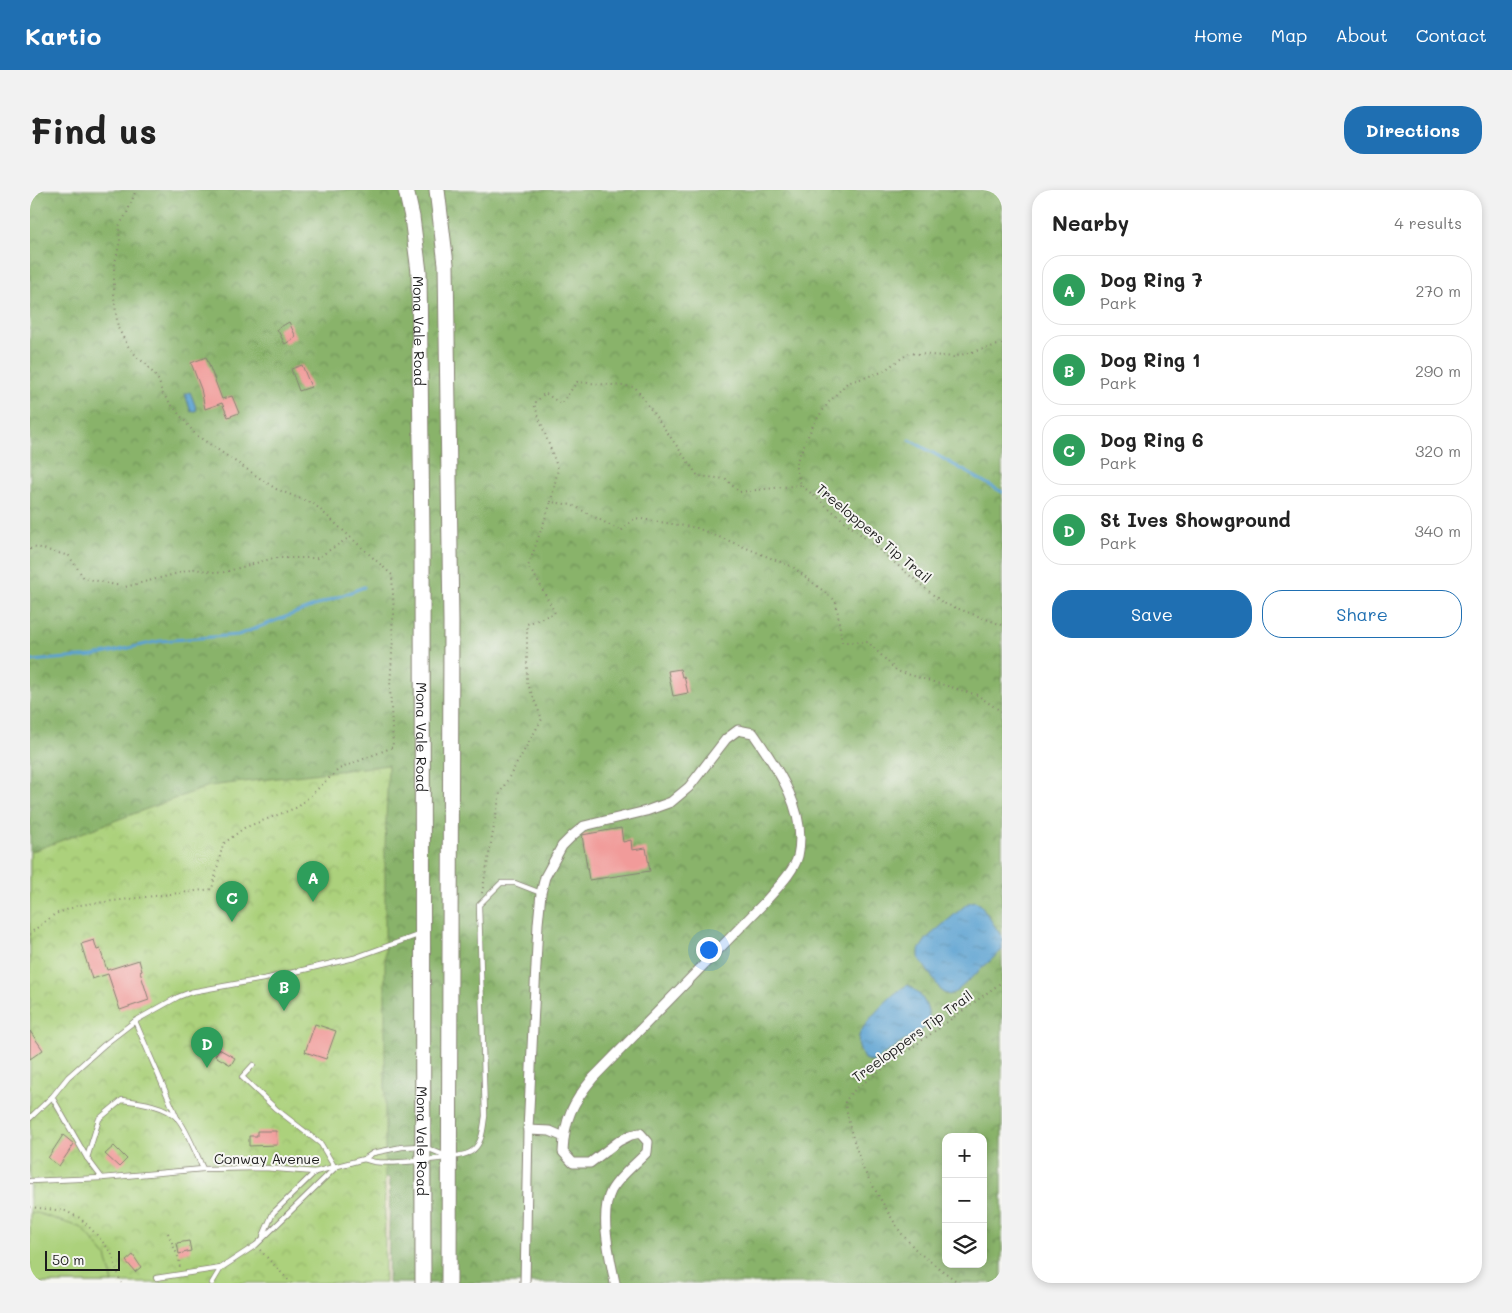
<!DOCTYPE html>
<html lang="en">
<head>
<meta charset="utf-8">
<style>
	body { margin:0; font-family:Mali,sans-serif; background:#f2f2f2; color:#222 }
	.controls { position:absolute; right:15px; bottom:15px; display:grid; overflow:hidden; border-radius:10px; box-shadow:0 2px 8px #0003 }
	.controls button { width:45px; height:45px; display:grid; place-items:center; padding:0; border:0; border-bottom:1px solid #e0e0e0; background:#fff; color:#222; font:25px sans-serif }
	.scale { position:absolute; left:15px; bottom:12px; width:75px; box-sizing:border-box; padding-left:5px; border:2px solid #1c1c1c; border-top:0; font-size:14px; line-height:18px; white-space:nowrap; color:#1c1c1c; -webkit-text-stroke:4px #f6f6f2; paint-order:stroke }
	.you { position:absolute; left:678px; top:759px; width:18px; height:18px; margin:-12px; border:4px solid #fff; border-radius:50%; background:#1a73e8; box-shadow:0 0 0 8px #1a73e833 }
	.badge { display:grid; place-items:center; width:32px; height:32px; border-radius:50%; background:#1f6fb2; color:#fff; font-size:16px; font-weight:700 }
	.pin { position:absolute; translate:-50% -41px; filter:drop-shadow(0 1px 2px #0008) }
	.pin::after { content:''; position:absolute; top:26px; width:18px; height:15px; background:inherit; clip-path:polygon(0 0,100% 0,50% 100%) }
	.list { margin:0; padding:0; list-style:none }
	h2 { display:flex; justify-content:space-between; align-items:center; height:65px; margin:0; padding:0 20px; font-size:21px }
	h2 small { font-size:16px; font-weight:400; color:#767676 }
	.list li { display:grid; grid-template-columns:32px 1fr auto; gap:15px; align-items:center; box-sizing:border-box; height:70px; margin:0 10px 10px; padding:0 10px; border:1px solid #e0e0e0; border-radius:20px }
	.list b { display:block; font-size:19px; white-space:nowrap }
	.list p { margin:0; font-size:16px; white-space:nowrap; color:#767676 }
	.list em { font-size:16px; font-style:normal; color:#767676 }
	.actions { display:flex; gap:10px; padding:15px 20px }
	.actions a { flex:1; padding:11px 0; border:1px solid #1f6fb2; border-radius:20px; text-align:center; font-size:18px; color:#1f6fb2 }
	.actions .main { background:#1f6fb2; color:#fff }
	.icon { flex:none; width:28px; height:28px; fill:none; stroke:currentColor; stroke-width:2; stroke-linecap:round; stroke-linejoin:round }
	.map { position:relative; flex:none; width:972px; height:1093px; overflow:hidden; border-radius:20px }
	header { display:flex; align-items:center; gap:30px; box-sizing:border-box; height:70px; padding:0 25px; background:#1f6fb2; color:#fff }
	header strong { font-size:24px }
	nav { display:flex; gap:28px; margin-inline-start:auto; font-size:18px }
	.intro { display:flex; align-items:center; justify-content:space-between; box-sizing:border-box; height:120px; padding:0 30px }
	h1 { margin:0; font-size:35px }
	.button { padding:12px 22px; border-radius:20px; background:#1f6fb2; color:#fff; font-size:18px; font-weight:700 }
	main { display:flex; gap:30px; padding:0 30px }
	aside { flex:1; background:#fff; border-radius:20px; box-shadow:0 2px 8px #0003 }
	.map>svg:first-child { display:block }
	.forest { fill:url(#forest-crowns); stroke:#526844; fill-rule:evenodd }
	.park { fill:url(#park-crowns); stroke:#64764c }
	.pitch { fill:#acd17b; stroke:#64764c }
	.water { fill:url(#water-ripples); stroke:#3c5f76 }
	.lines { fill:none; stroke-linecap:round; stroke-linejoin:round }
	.stream { stroke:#5ba2d1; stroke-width:3 }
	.building { fill:#f19b9a }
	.lane-casing { stroke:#858072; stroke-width:6 }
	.street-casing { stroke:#858072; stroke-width:11 }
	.highway-casing { stroke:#858072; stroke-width:17 }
	.path { stroke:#858072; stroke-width:2; stroke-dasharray:1 4; stroke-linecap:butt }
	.lane { stroke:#fff; stroke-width:4.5 }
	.street { stroke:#fff; stroke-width:9 }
	.highway { stroke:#fff; stroke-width:15 }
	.labels { text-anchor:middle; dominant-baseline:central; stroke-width:4; stroke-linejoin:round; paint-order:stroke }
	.street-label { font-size:14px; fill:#1c1c1c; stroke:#f6f6f2 }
</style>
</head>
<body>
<header>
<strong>Kartio</strong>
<nav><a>Home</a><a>Map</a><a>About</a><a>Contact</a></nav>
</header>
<div class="intro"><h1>Find us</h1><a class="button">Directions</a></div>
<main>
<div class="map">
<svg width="972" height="1093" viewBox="0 0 972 1093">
	<defs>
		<pattern id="forest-crowns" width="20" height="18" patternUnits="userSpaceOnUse" patternTransform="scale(1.25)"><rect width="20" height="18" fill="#89b36b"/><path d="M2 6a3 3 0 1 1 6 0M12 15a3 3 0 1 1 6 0" fill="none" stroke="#6f9157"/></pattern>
		<pattern id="park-crowns" width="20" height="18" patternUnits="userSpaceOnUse" patternTransform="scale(1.25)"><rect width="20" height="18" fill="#acd17b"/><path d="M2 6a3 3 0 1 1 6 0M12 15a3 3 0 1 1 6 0" fill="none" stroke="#93b36a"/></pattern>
		<pattern id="water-ripples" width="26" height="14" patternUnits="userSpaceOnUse" patternTransform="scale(1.25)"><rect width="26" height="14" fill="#5ba2d1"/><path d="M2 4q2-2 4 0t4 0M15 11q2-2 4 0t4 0" fill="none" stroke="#4a83a9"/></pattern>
	</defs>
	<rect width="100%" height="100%" fill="#f6f6f2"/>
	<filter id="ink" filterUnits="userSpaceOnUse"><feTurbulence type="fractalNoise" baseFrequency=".02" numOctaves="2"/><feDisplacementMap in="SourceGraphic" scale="10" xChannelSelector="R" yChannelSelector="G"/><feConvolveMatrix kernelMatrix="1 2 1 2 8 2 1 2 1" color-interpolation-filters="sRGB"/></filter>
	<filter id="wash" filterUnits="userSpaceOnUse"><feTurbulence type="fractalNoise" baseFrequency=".0096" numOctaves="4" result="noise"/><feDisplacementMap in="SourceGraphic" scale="20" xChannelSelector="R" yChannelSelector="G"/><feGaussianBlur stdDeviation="1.12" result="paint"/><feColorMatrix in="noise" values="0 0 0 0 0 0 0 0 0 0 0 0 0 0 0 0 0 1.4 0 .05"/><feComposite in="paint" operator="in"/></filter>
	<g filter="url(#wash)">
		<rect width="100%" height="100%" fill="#eee4c9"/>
		<!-- forest -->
		<path class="forest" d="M 0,0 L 972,0 L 972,1093 L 358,1093 L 360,988 L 0,1008 ZM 916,947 L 953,947 L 953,1074 L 916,1074 Z"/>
		<!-- park -->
		<path class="park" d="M 358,575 L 355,659 L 355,1093 L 0,1093 L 0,662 L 179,596 Z"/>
		<!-- pitch -->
		<path class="pitch" d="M 0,1023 L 7,1023 L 52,1038 L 76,1066 L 83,1093 L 0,1093 Z"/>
		<!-- water -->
		<g class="water">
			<path d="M 160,202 L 167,220 L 161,222 L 155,204 Z"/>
			<path d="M 945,711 L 951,715 L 972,747 L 972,760 L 927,801 L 919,805 L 912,802 L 889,768 L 889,760 L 897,748 L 938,713 Z"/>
			<path d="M 878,795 C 893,804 899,817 900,834 L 842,872 L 834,869 C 830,861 827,855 829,846 C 832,834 866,799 878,795 Z"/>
		</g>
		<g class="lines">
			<!-- stream -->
			<g class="stream">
				<path d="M 880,250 L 972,302"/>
				<path d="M 0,471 L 63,466 L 130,451 L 208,445 L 334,397"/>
			</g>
		</g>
		<g id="blocks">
			<!-- building -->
			<g class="building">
				<path d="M 259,132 L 266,147 L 255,154 L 247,139 Z"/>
				<path d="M 176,167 L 192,209 L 202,206 L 209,223 L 198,227 L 192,213 L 175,219 L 171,199 L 161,173 Z"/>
				<path d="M 272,175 L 281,197 L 269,201 L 261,179 Z"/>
				<path d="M 650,479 L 652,487 L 654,486 L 658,503 L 643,506 L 638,481 Z"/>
				<path d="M 591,638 L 593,652 L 601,650 L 602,660 L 616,658 L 620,681 L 559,690 L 552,645 Z"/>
				<path d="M 64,750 L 67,760 L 70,759 L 77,780 L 109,770 L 112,781 L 110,782 L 119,810 L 90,820 L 78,784 L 62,789 L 51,754 Z"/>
				<path d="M 285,834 L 306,841 L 296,869 L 275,862 Z"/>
				<path d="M 0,841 L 13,860 L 0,869 Z"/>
				<path d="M 189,859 L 205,868 L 201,875 L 185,866 Z"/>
				<path d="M 227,941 L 246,941 L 247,955 L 219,956 L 219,946 L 227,946 Z"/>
				<path d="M 33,945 L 44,954 L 29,976 L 18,968 Z"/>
				<path d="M 84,956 L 97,969 L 89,977 L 75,964 Z"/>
				<path d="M 159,1051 L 161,1061 L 149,1064 L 147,1053 Z"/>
				<path d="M 103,1065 L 111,1077 L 105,1082 L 96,1071 Z"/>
			</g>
		</g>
	</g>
	<g filter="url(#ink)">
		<use href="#blocks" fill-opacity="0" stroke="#858072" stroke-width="1"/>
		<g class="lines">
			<defs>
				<g id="lane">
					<path d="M 105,831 L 147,928"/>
					<path d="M 223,875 L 212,887 L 246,919 L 291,954 L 305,978"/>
					<path d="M 22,907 L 57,968 L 72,988"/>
					<path d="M 0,928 L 22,907 L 38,887 L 74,855 L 105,831 L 148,807 L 161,802 L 239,788 L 324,768 L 391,744"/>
					<path d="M 57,968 L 69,929 L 92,910 C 109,912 136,915 148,929 C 156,939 168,967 173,979"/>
					<path d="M 334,969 C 338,970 342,972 345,972 C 360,974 432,969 442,961 C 453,953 453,938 455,926 L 449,715 L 471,693 L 485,693 L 511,703"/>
					<path d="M 0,991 L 72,988 L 173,979 L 235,978 L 285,982 L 334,969 L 343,963 L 372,957 L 392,956 L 416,966"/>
					<path d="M 233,1046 L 243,1023 L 285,982"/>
					<path d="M 126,1088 L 191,1078"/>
					<path d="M 182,1093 L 191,1078 L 226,1055 L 304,979"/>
				</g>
				<g id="street">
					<path d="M 498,940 L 520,941 L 534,947"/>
					<path d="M 495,1093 L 498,940 L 508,734 L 511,703 L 515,687 L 532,656 L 543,645 L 554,636 L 616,621 L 641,612 L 659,597 L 696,549 L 708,540 L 723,543 C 747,578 778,621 768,666 C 764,682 745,700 735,712 L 563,888 C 543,912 534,929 533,962 L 543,973 L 560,973 L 589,951 L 601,945 L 610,943 L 618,952 L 617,962 C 606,974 589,986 581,1001 C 569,1025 580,1068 585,1093"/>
				</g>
				<g id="highway">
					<path id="s1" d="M 376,0 L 382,27 L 389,82 L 392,346 L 393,1093"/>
					<path d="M 407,0 L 416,74 L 421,432 L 419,1093"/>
				</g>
			</defs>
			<!-- lane casing -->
			<use href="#lane" class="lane-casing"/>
			<!-- street casing -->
			<use href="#street" class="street-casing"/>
			<!-- highway casing -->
			<use href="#highway" class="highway-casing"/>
			<!-- path -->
			<g class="path">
				<path d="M 972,154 L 923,167 L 879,163 L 852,182 L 817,193 L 799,212 L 784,233 L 765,275 L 771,295 L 913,413 L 972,435"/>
				<path d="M 521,312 L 528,279 L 504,214 L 515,203 L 531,214 L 547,192 L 605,197 L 668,286 L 696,289 L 709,302 L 771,295"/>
				<path d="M 0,359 L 7,357 L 39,366 L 54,388 L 95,397 L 164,379 L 191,383 L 244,368 L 287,368 L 320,347"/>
				<path d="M 452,703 L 470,603 L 512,529 L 497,492 L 497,434 L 525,423 L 507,389 L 498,377 L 521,312 L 542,315 L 591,341 L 605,328 L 667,338 L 763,377 L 806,411 L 812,452 L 838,452 L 867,481 L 947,505 L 972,522"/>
				<path d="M 0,745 L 3,741 L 25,724 L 50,715 L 182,699 L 193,654 L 214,638 L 268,617 L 309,579 L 363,557 L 360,497 L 363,448 L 362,436 L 364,424 L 362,385 L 284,314 L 246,299 L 166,245 L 132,203 L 129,191 L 116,174 L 108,168 L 98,156 L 88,138 L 84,107 L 84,77 L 90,51 L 89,36 L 97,23 L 106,0"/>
				<path d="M 0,1017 L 35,1021 L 50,1028 L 66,1044 L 81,1062 L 91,1093"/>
				<path d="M 138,1043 L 149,1069 L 150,1078"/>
				<path d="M 230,1060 L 261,1093"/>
				<path d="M 929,1093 L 888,1062 L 871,1043 L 858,1022 L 832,977 L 820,938 L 815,912 L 821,903 L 832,894 L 972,792"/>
			</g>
			<!-- lane -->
			<use href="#lane" class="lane"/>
			<!-- street -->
			<use href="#street" class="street"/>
			<!-- highway -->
			<use href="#highway" class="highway"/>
		</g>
	</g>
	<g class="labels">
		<!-- street labels -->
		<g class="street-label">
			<text stroke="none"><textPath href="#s1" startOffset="142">Mona Vale Road</textPath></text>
			<text transform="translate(844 343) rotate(40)">Treeloppers Tip Trail</text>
			<text stroke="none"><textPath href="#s1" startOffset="548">Mona Vale Road</textPath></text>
			<text transform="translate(882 846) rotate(-36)">Treeloppers Tip Trail</text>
			<text stroke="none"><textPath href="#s1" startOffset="952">Mona Vale Road</textPath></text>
			<text x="237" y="968">Conway Avenue</text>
		</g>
	</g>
</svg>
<div class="controls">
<button>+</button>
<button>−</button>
<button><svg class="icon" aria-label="layers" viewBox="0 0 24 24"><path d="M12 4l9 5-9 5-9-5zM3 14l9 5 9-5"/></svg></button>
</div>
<div class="scale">50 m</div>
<div class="you"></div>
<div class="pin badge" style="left:283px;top:712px;background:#2e9e5b">A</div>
<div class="pin badge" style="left:254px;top:821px;background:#2e9e5b">B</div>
<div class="pin badge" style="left:202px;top:732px;background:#2e9e5b">C</div>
<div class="pin badge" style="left:177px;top:878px;background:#2e9e5b">D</div>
</div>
<aside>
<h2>Nearby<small>4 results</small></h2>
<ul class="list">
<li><span class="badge" style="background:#2e9e5b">A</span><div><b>Dog Ring 7</b><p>Park</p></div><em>270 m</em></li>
<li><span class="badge" style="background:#2e9e5b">B</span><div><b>Dog Ring 1</b><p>Park</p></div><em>290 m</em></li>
<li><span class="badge" style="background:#2e9e5b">C</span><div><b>Dog Ring 6</b><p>Park</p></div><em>320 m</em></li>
<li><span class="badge" style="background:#2e9e5b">D</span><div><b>St Ives Showground</b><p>Park</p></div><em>340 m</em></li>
</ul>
<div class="actions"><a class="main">Save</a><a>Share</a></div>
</aside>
</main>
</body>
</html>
